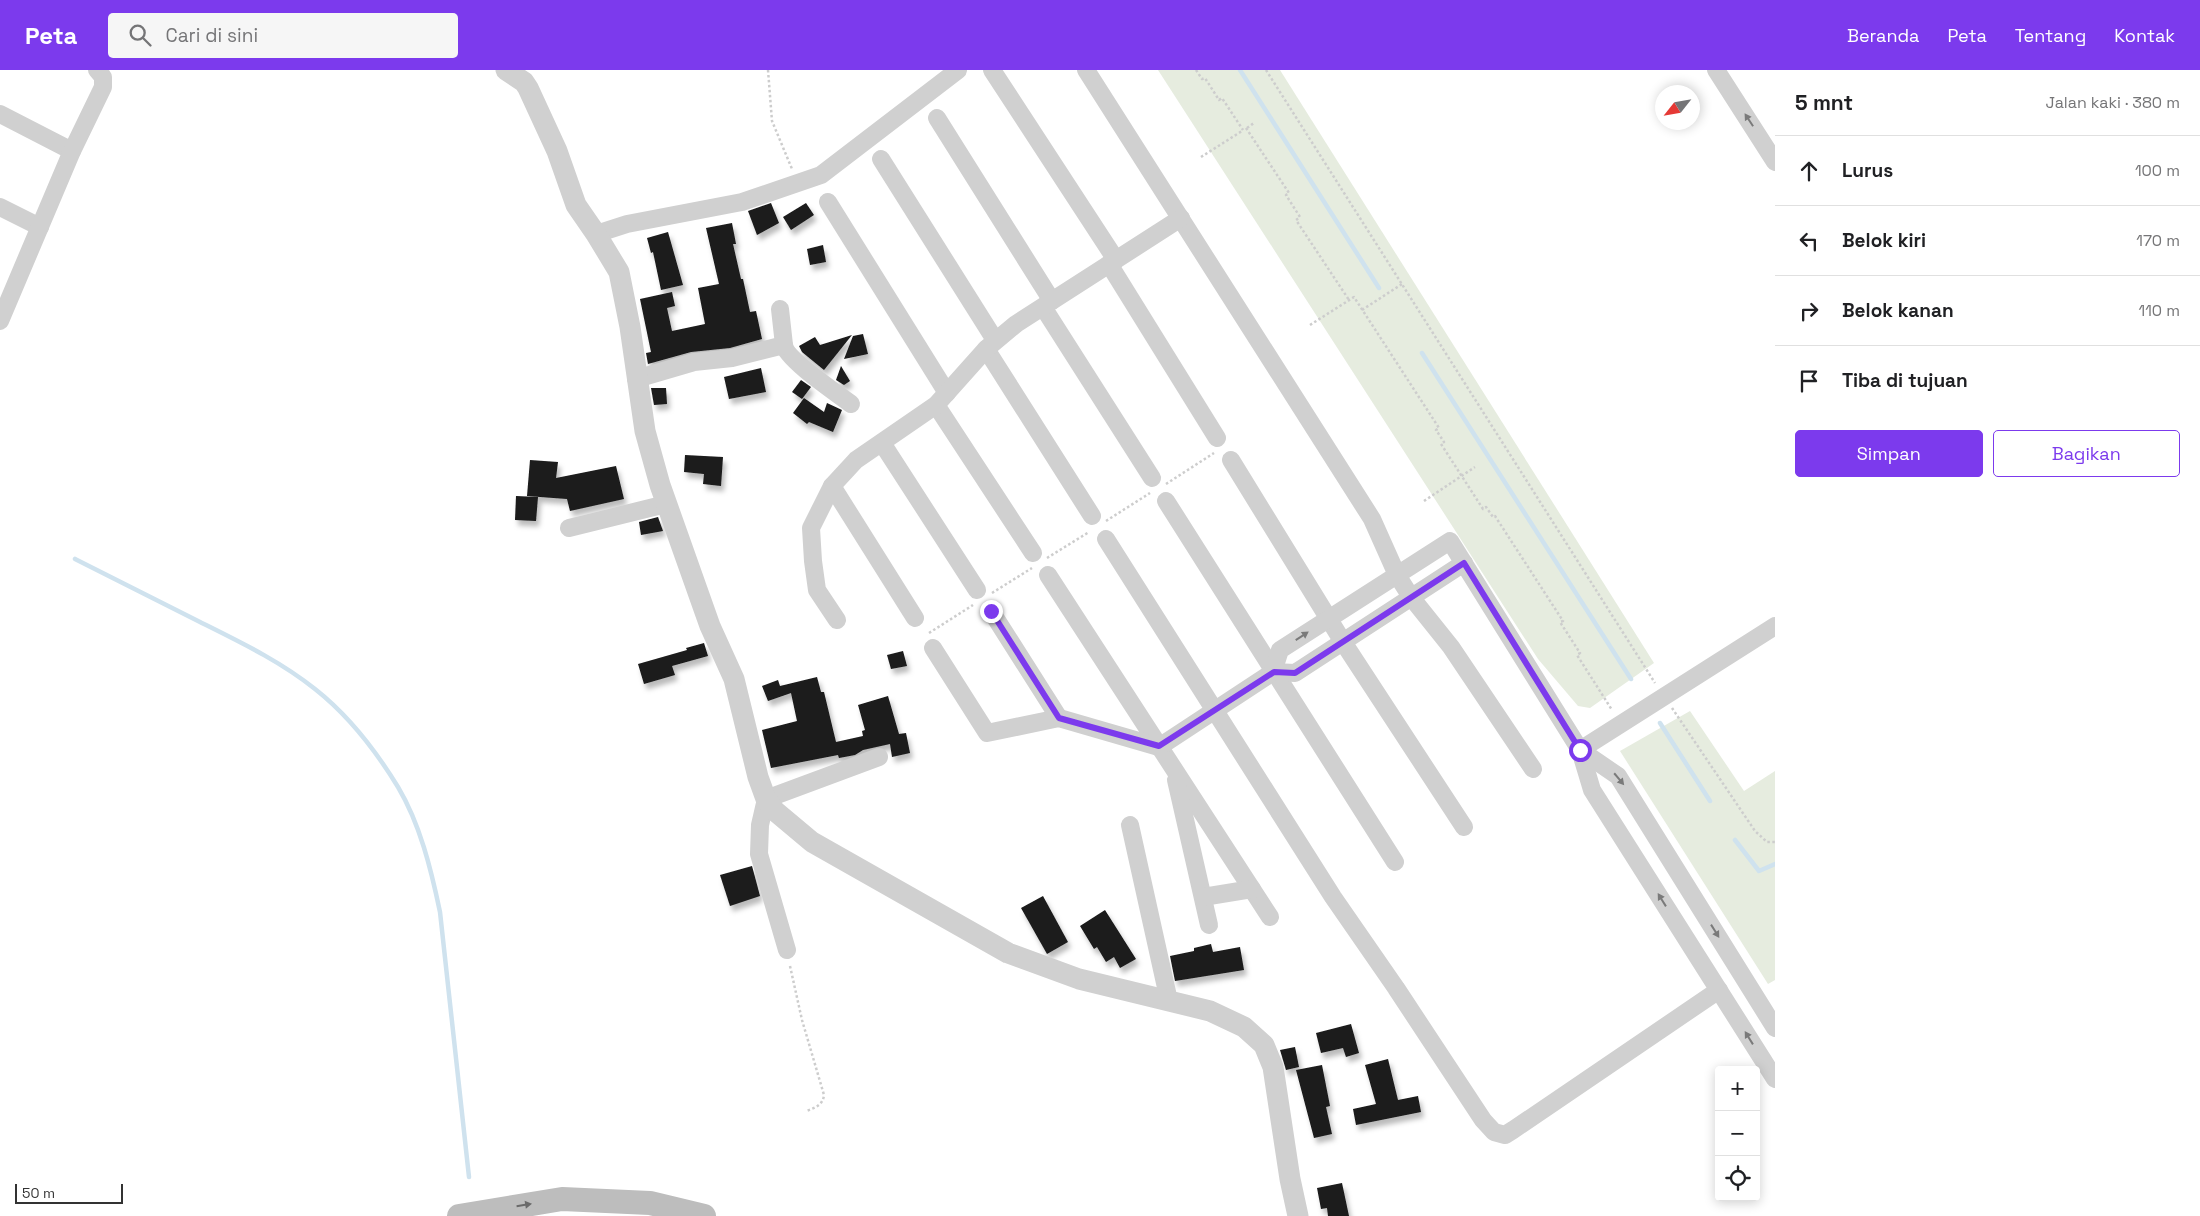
<!DOCTYPE html>
<html lang="id">
<head>
<meta charset="utf-8">
<style>
	body { margin:0; font-family:"Space Grotesk",sans-serif; background:#f6f6f6; color:#202124 }
	.controls { position:absolute; right:15px; bottom:15px; display:grid; overflow:hidden; border-radius:5px; box-shadow:0 2px 12px #0003 }
	.controls button { width:45px; height:45px; display:grid; place-items:center; padding:0; border:0; border-bottom:1px solid #e0e0e0; background:#fff; color:#202124; font:25px sans-serif }
	.compass { position:absolute; left:1655px; top:15px; width:45px; height:45px; border-radius:50%; background:#fff; box-shadow:0 2px 12px #0003; rotate:239deg }
	.scale { position:absolute; left:15px; bottom:12px; width:108px; box-sizing:border-box; padding-left:5px; border:2px solid #333; border-top:0; font-size:14px; line-height:18px; white-space:nowrap; color:#333; -webkit-text-stroke:4px #fff; paint-order:stroke }
	.stop { position:absolute; width:15px; height:15px; margin:-11px; border:4px solid #7c3aed; border-radius:50%; background:#fff }
	.stop.end { background:#7c3aed; border-color:#fff; box-shadow:0 1px 5px #0008 }
	.list { margin:0; padding:0; list-style:none }
	h2 { display:flex; justify-content:space-between; align-items:center; height:65px; margin:0; padding:0 20px; font-size:21px }
	h2 small { font-size:16px; font-weight:400; color:#757577 }
	.list li { display:grid; grid-template-columns:32px 1fr auto; gap:15px; align-items:center; box-sizing:border-box; height:70px; padding:0 20px; border-top:1px solid #e0e0e0 }
	.list b { display:block; font-size:19px; white-space:nowrap }
	.list em { font-size:16px; font-style:normal; color:#757577 }
	.actions { display:flex; gap:10px; padding:15px 20px }
	.actions a { flex:1; padding:11px 0; border:1px solid #7c3aed; border-radius:5px; text-align:center; font-size:18px; color:#7c3aed }
	.actions .main { background:#7c3aed; color:#fff }
	.icon { flex:none; width:28px; height:28px; fill:none; stroke:currentColor; stroke-width:2; stroke-linecap:round; stroke-linejoin:round }
	.map { position:relative; flex:none; width:1775px; height:1146px; overflow:hidden }
	header { display:flex; align-items:center; gap:30px; box-sizing:border-box; height:70px; padding:0 25px; background:#7c3aed; color:#fff }
	header strong { font-size:24px }
	nav { display:flex; gap:28px; margin-inline-start:auto; font-size:18px }
	.search { width:350px; height:45px; background:#f6f6f6; display:flex; align-items:center; gap:12px; box-sizing:border-box; padding:0 18px; border-radius:5px; color:#757577; font-size:19px }
	main { display:flex }
	aside { flex:1; background:#fff }
	.map>svg:first-child { display:block }
	.green { fill:#e6ecdf }
	.lines { fill:none; stroke-linecap:round; stroke-linejoin:round }
	.stream { stroke:#cfe2ee; stroke-width:4.5 }
	.building { fill:#1a1a1a; filter:url(#shadow) }
	.path { stroke:#cdcdcd; stroke-width:2.5; stroke-dasharray:2.5 2.5; stroke-linecap:butt }
	.minor { stroke:#d0d0d0; stroke-width:18 }
	.tertiary { stroke:#d0d0d0; stroke-width:21 }
	.secondary { stroke:#bdbdbd; stroke-width:24 }
	.oneway { fill:#7a7a7a }
	.oneway2 { fill:#6a6a6a }
	.route { stroke:#7c3aed; stroke-width:6 }
</style>
</head>
<body>
<header>
<strong>Peta</strong>
<div class="search"><svg class="icon" aria-label="search" viewBox="0 0 24 24"><circle cx="10" cy="10" r="6"/><path d="M15 15l6 6"/></svg>Cari di sini</div>
<nav><a>Beranda</a><a>Peta</a><a>Tentang</a><a>Kontak</a></nav>
</header>
<main>
<div class="map">
<svg width="1775" height="1146" viewBox="0 0 1775 1146">
	<defs>
		<filter id="shadow"><feDropShadow dx="3" dy="5.5" stdDeviation="2.5" flood-color="#0004"/></filter>
	</defs>
	<rect width="100%" height="100%" fill="#fff"/>
	<!-- green -->
	<g class="green">
		<path d="M 1158,0 L 1280,0 L 1654,593 L 1590,638 L 1578,636 L 1538,589 Z"/>
		<path d="M 1690,641 L 1744,721 L 1775,701 L 1775,910 L 1768,914 L 1620,681 Z"/>
	</g>
	<g class="lines">
		<!-- stream -->
		<g class="stream">
			<path d="M 1240,0 L 1379,218"/>
			<path d="M 1422,283 L 1631,609"/>
			<path d="M 75,489 C 117,510 159,531 200,552 C 240,572 280,591 315,619 C 348,645 376,681 398,717 C 420,754 431,799 440,842 L 469,1107"/>
			<path d="M 1660,653 L 1710,731"/>
			<path d="M 1735,770 L 1759,801 L 1775,794"/>
		</g>
	</g>
	<!-- building -->
	<g class="building">
		<path d="M 771,133 L 779,153 L 757,165 L 748,141 Z"/>
		<path d="M 806,133 L 814,145 L 791,160 L 783,147 Z"/>
		<path d="M 732,153 L 736,174 L 733,174 L 741,209 L 743,209 L 750,242 L 756,241 L 762,269 L 730,278 L 691,282 L 648,294 L 646,283 L 651,282 L 640,229 L 672,222 L 675,236 L 667,238 L 672,261 L 705,254 L 698,218 L 719,214 L 706,158 Z"/>
		<path d="M 668,162 L 683,215 L 661,220 L 653,182 L 651,183 L 647,168 Z"/>
		<path d="M 823,175 L 826,192 L 810,195 L 807,179 Z"/>
		<path d="M 863,264 L 868,284 L 844,289 L 853,266 Z"/>
		<path d="M 852,265 L 824,300 L 802,282 L 799,276 L 815,267 L 820,275 Z"/>
		<path d="M 841,296 L 850,311 L 844,315 L 836,310 Z"/>
		<path d="M 761,298 L 766,322 L 729,329 L 724,307 Z"/>
		<path d="M 801,310 L 811,317 L 802,329 L 792,322 Z"/>
		<path d="M 651,318 L 666,318 L 667,334 L 654,335 Z"/>
		<path d="M 804,328 L 824,342 L 827,333 L 842,340 L 833,362 L 809,352 L 807,354 L 793,343 Z"/>
		<path d="M 685,385 L 723,387 L 721,416 L 703,414 L 704,404 L 684,402 Z"/>
		<path d="M 530,390 L 558,392 L 556,408 L 616,396 L 624,429 L 570,441 L 567,429 L 527,426 Z"/>
		<path d="M 516,426 L 538,427 L 536,451 L 515,450 Z"/>
		<path d="M 658,447 L 663,461 L 641,465 L 639,452 Z"/>
		<path d="M 704,573 L 708,586 L 672,596 L 675,605 L 644,614 L 638,594 L 687,580 L 686,578 Z"/>
		<path d="M 903,581 L 907,596 L 891,599 L 887,585 Z"/>
		<path d="M 817,607 L 821,622 L 824,622 L 836,672 L 863,666 L 862,661 L 865,660 L 858,635 L 888,626 L 899,664 L 906,663 L 910,683 L 892,687 L 890,674 L 863,680 L 855,685 L 839,688 L 838,685 L 771,698 L 762,660 L 797,651 L 791,623 L 768,631 L 762,616 L 778,610 L 780,616 Z"/>
		<path d="M 752,796 L 760,826 L 730,836 L 720,805 Z"/>
		<path d="M 1043,826 L 1068,872 L 1047,884 L 1021,838 Z"/>
		<path d="M 1105,840 L 1136,889 L 1120,898 L 1114,887 L 1106,892 L 1097,877 L 1094,879 L 1080,856 Z"/>
		<path d="M 1211,874 L 1213,882 L 1240,877 L 1244,900 L 1175,911 L 1170,886 L 1194,881 L 1194,878 Z"/>
		<path d="M 1351,954 L 1359,983 L 1346,987 L 1343,978 L 1321,983 L 1316,963 Z"/>
		<path d="M 1295,977 L 1299,997 L 1286,1000 L 1280,980 Z"/>
		<path d="M 1388,989 L 1398,1030 L 1418,1026 L 1421,1042 L 1356,1055 L 1353,1039 L 1376,1034 L 1365,995 Z"/>
		<path d="M 1322,995 L 1330,1036 L 1326,1037 L 1332,1064 L 1314,1068 L 1296,1000 Z"/>
		<path d="M 1342,1113 L 1349,1146 L 1328,1146 L 1327,1138 L 1321,1139 L 1317,1118 Z"/>
	</g>
	<g class="lines">
		<!-- path -->
		<g class="path">
			<path d="M 768,0 L 772,51 L 792,99"/>
			<path d="M 1196,0 L 1202,9 L 1205,8 L 1219,30 L 1222,28 L 1243,60"/>
			<path d="M 1266,0 L 1655,613"/>
			<path d="M 1246,58 L 1289,123 L 1286,125 L 1300,147 L 1296,150 L 1349,230"/>
			<path d="M 1247,58 L 1254,53"/>
			<path d="M 1201,87 L 1242,61"/>
			<path d="M 1362,240 L 1402,214"/>
			<path d="M 1310,255 L 1354,227 L 1439,358 L 1436,360 L 1444,372 L 1441,374 L 1483,439 L 1486,437 L 1493,447 L 1495,446 L 1563,551 L 1560,552 L 1580,583 L 1577,585 L 1612,640"/>
			<path d="M 1166,414 L 1214,383"/>
			<path d="M 1424,431 L 1475,397"/>
			<path d="M 1106,451 L 1150,423"/>
			<path d="M 1047,488 L 1089,462"/>
			<path d="M 992,523 L 1032,498"/>
			<path d="M 929,563 L 973,535"/>
			<path d="M 1672,638 L 1755,761 L 1767,772 L 1775,772"/>
			<path d="M 790,896 L 802,950 L 824,1025 C 823,1035 815,1038 806,1041"/>
		</g>
		<!-- minor -->
		<g class="minor">
			<path d="M 992,0 L 1116,190"/>
			<path d="M 1086,0 L 1372,449 L 1397,505 L 1411,527 L 1451,577 L 1533,699"/>
			<path d="M 1716,0 L 1775,92"/>
			<path d="M 0,44 L 72,81"/>
			<path d="M 937,48 L 1052,231"/>
			<path d="M 881,89 L 995,270"/>
			<path d="M 828,132 L 947,323"/>
			<path d="M 0,137 L 40,157"/>
			<path d="M 596,164 L 627,154 L 742,132 L 821,105 L 958,0"/>
			<path d="M 1109,194 L 1217,368"/>
			<path d="M 1043,237 L 1152,408"/>
			<path d="M 0,251 L 72,81 L 103,17 L 103,7 L 97,0"/>
			<path d="M 784,275 C 786,289 838,324 851,334"/>
			<path d="M 986,279 L 1092,446"/>
			<path d="M 636,309 L 694,292 L 732,288 L 784,275 L 780,239"/>
			<path d="M 936,335 L 1033,483"/>
			<path d="M 882,373 L 977,520"/>
			<path d="M 1231,390 L 1343,572 L 1464,757"/>
			<path d="M 832,416 L 915,548"/>
			<path d="M 1166,431 L 1395,792"/>
			<path d="M 569,458 L 666,434"/>
			<path d="M 1106,469 L 1333,827 L 1396,918 L 1483,1050 L 1494,1062 L 1505,1065 L 1513,1060 L 1719,920"/>
			<path d="M 1048,505 L 1270,847"/>
			<path d="M 991,541 L 1059,648"/>
			<path d="M 837,550 L 817,520 L 813,491 L 811,458 L 832,416 L 856,390 L 936,335 L 986,279 L 1016,254 L 1181,148"/>
			<path d="M 933,578 L 987,663 L 1059,648 L 1159,677 L 1273,602 L 1295,603 L 1464,493"/>
			<path d="M 1273,602 L 1280,580 L 1450,471 L 1580,680 L 1592,720 L 1775,1009"/>
			<path d="M 1580,680 L 1618,706 L 1775,958"/>
			<path d="M 1580,680 L 1775,556"/>
			<path d="M 1176,710 L 1209,855"/>
			<path d="M 1130,755 L 1169,931"/>
			<path d="M 1203,827 L 1252,819"/>
			<path d="M 787,880 L 759,784 L 760,755 L 766,729 L 879,687"/>
		</g>
		<!-- tertiary -->
		<path class="tertiary" d="M 506,0 L 524,12 L 528,18 L 557,81 L 576,135 L 596,164 L 619,202 L 630,257 L 645,361 L 660,415 L 710,556 L 734,609 L 758,707 L 766,729 L 775,741 L 812,772 L 1008,883 L 1079,909 L 1210,941 L 1244,957 L 1264,975 L 1273,997 L 1290,1109 L 1298,1146"/>
		<!-- secondary -->
		<path class="secondary" d="M 459,1146 L 562,1129 L 650,1133 L 704,1146"/>
	</g>
	<!-- one-way arrows -->
	<defs><path id="oneway-solid" d="M-6-.8H1V-3.2L6.5 0L1 3.2V.8H-6Z" transform="scale(1.25)"/></defs>
	<g class="oneway">
		<use href="#oneway-solid" transform="translate(1749 50) rotate(-123)"/>
		<use href="#oneway-solid" transform="translate(1302 566) rotate(-33)"/>
		<use href="#oneway-solid" transform="translate(1619 709) rotate(50)"/>
		<use href="#oneway-solid" transform="translate(1662 830) rotate(-122)"/>
		<use href="#oneway-solid" transform="translate(1715 861) rotate(58)"/>
		<use href="#oneway-solid" transform="translate(1749 968) rotate(-122)"/>
	</g>
	<use class="oneway2" href="#oneway-solid" transform="translate(524 1135) rotate(-9)"/>
	<g class="lines">
		<!-- route -->
		<path class="route" d="M 991,541 L 1059,648 L 1159,676 L 1274,602 L 1295,603 L 1464,493 L 1580,680"/>
	</g>
</svg>
<div class="controls">
<button>+</button>
<button>−</button>
<button><svg class="icon" aria-label="locate" viewBox="0 0 24 24"><circle cx="12" cy="12" r="6"/><path d="M12 2v4M12 18v4M2 12h4M18 12h4"/></svg></button>
</div>
<svg class="compass" viewBox="-18 -18 36 36"><path d="M0-13l5 13h-10z" fill="#e53935"/><path d="M0 13l5-13h-10z" fill="#757577"/></svg>
<div class="scale">50 m</div>
<div class="stop" style="left:1580px;top:680px"></div>
<div class="stop end" style="left:991px;top:541px"></div>
</div>
<aside>
<h2>5 mnt<small>Jalan kaki · 380 m</small></h2>
<ul class="list">
<li><svg class="icon" aria-label="ahead" viewBox="0 0 24 24"><path d="M12 20V5M6 11l6-6 6 6"/></svg><div><b>Lurus</b></div><em>100 m</em></li>
<li><svg class="icon" aria-label="left" viewBox="0 0 24 24"><path d="M17 20v-9H6M10 6l-5 5 5 5"/></svg><div><b>Belok kiri</b></div><em>170 m</em></li>
<li><svg class="icon" aria-label="right" viewBox="0 0 24 24"><path d="M7 20v-9h11M14 6l5 5-5 5"/></svg><div><b>Belok kanan</b></div><em>110 m</em></li>
<li><svg class="icon" aria-label="arrive" viewBox="0 0 24 24"><path d="M6 21V4h12l-3 4 3 4H6"/></svg><div><b>Tiba di tujuan</b></div></li>
</ul>
<div class="actions"><a class="main">Simpan</a><a>Bagikan</a></div>
</aside>
</main>
</body>
</html>
